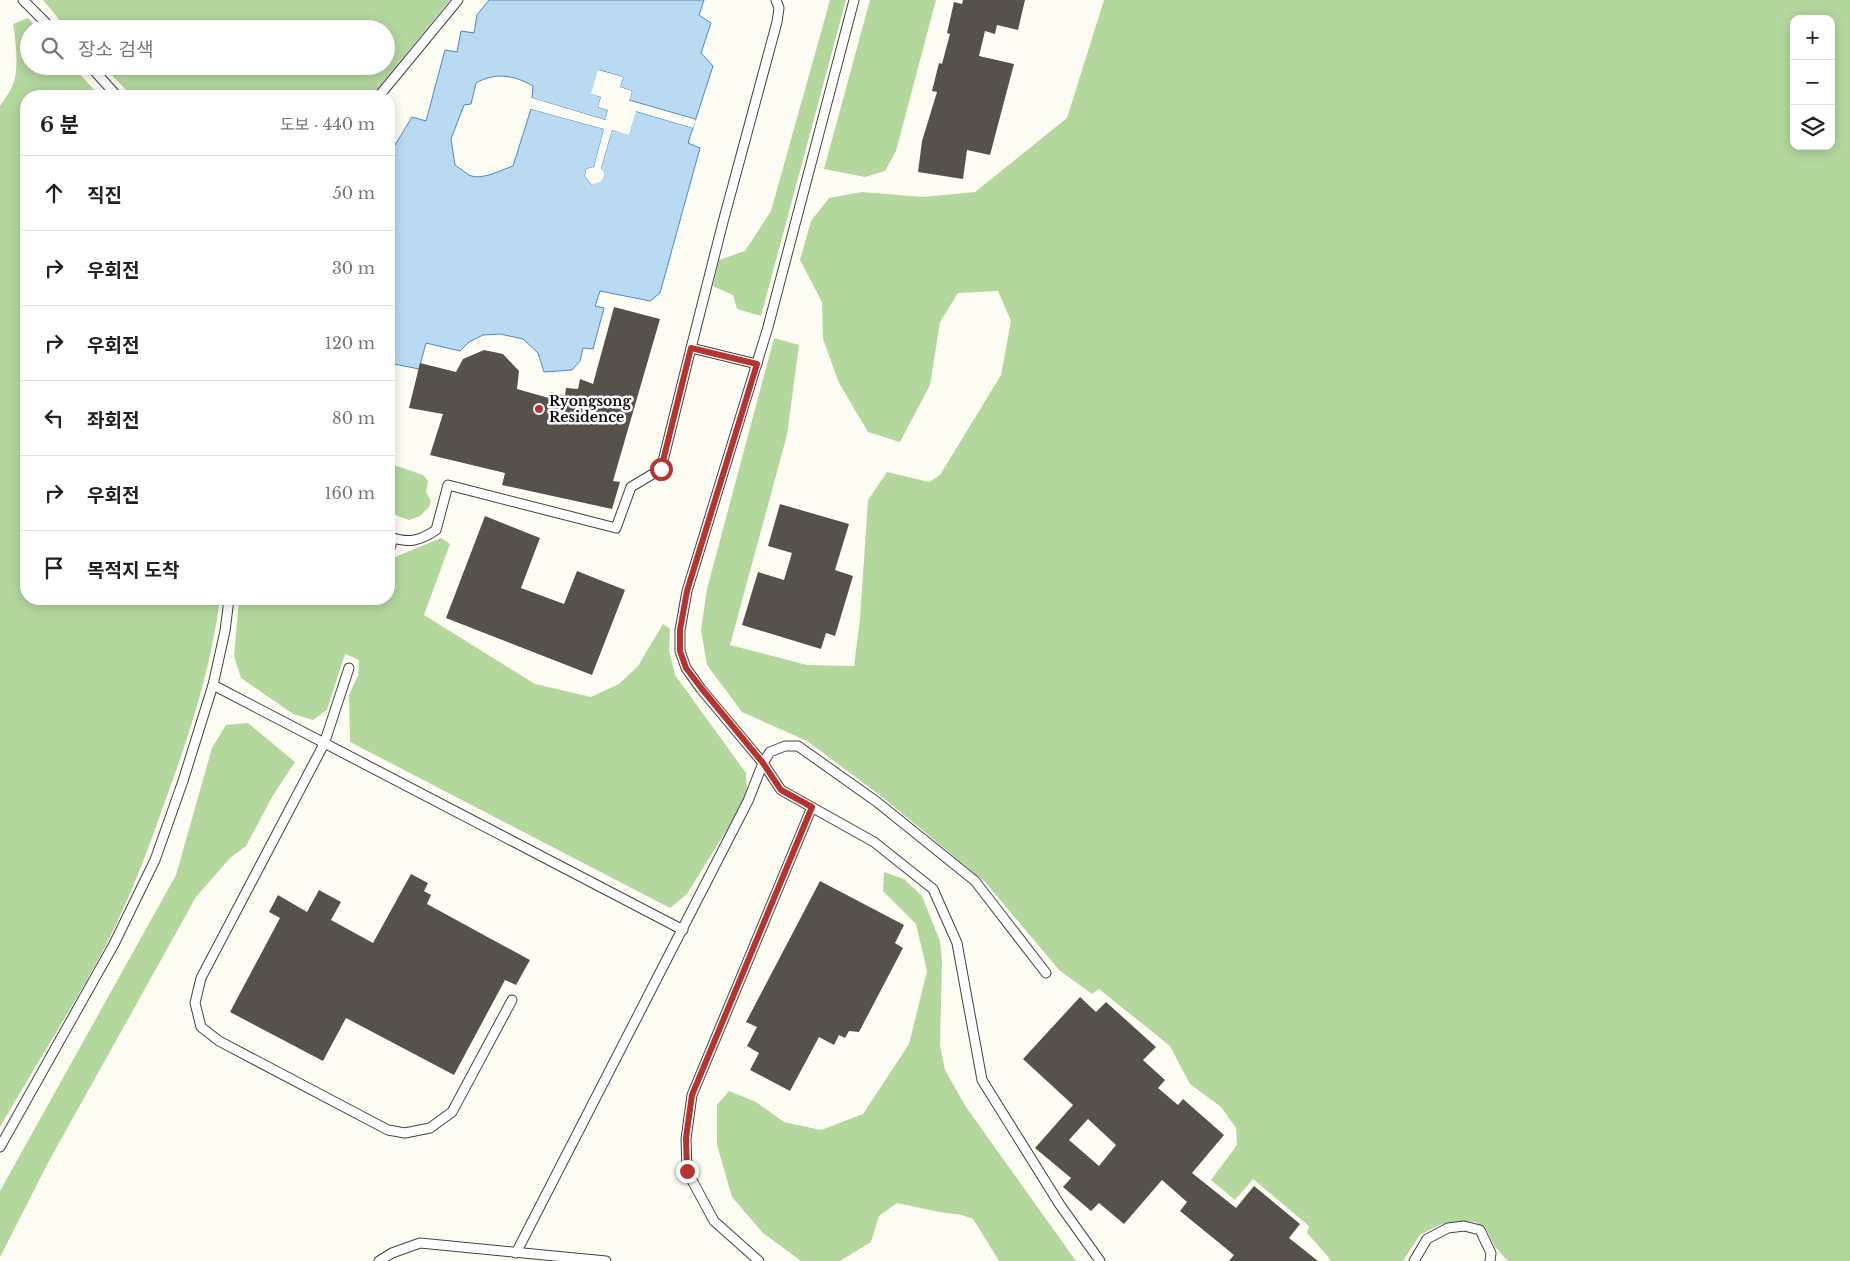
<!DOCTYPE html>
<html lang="ko">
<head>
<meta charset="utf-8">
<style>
	body { margin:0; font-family:"Libre Baskerville","Noto Sans KR",serif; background:#f2f2f2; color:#222 }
	.controls { position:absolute; right:15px; top:15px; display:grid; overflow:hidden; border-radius:10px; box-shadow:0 2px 12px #0003 }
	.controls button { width:45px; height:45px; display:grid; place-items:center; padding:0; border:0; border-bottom:1px solid #e0e0e0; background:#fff; color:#222; font:25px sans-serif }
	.stop { position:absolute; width:15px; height:15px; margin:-11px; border:4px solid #b73330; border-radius:50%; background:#fff }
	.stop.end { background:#b73330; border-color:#fff; box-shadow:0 1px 5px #0008 }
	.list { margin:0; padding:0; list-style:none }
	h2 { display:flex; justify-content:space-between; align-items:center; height:65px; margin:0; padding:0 20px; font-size:21px }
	h2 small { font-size:16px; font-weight:400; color:#767676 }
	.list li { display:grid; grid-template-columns:32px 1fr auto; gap:15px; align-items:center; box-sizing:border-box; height:75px; padding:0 20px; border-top:1px solid #e0e0e0 }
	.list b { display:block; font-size:19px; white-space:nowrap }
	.list em { font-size:16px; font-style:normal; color:#767676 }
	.icon { flex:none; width:28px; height:28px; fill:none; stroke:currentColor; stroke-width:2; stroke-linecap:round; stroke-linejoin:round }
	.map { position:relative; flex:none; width:1850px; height:1261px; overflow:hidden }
	.search { position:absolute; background:#fff; box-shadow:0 2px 12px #0003; left:20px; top:20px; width:375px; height:55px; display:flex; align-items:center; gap:12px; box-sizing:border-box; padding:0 18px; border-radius:28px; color:#767676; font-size:19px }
	.panel { position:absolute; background:#fff; box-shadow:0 2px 12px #0003; left:20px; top:90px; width:375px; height:515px; border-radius:20px }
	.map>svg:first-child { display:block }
	.forest { fill:#b4d79e; fill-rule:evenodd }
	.water { fill:#badaf2; stroke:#468ac5; fill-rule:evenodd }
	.pier { fill:#fefdf3 }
	.building { fill:#57514c; fill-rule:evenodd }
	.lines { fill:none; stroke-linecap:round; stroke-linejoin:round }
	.lane-casing { stroke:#424242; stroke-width:11 }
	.lane { stroke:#fff; stroke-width:9 }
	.route { stroke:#b73330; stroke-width:6 }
	.poi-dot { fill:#b73330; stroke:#fff; stroke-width:2 }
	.labels { text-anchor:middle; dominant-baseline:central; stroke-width:5; stroke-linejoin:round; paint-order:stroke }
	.poi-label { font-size:14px; font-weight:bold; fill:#0f0f0f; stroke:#fff; text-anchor:start }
</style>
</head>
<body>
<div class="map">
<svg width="1850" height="1261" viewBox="0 0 1850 1261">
	<rect width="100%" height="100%" fill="#fefdf3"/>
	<!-- forest -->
	<g class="forest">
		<path d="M 43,0 L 450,0 L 372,96 L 132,96 L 103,66 L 386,66 L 386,29 L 67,29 Z"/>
		<path d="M 830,0 L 846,0 L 761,316 L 737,309 L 733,295 L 713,286 L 719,260 L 745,251 L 771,211 Z"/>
		<path d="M 870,0 L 936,0 L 896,151 L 885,171 L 865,177 L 824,169 Z"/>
		<path d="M 1104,0 L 1850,0 L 1850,1261 L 1508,1261 L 1495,1247 L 1486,1229 L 1475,1222 L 1461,1221 L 1439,1225 L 1420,1235 L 1403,1261 L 1330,1261 L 1329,1258 L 1307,1233 L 1309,1226 L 1253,1179 L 1235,1200 L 1211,1180 L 1237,1145 L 1236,1128 L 1221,1107 L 1190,1084 L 1170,1046 L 1099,989 L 1092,994 L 1059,970 L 985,882 L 881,796 L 807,741 L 742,712 L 707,665 L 701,630 L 707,589 L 774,338 L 799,345 L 787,435 L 730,645 L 807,665 L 854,666 L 860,619 L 868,500 L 887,472 L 929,482 L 940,475 L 1001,375 L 1011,321 L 998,291 L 958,293 L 940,322 L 930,385 L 900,442 L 868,432 L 839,383 L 823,339 L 822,302 L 800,260 L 811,221 L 829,198 L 862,192 L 923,197 L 975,192 L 1067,118 ZM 1794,19 L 1831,19 L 1831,146 L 1794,146 Z"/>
		<path d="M 28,18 L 38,29 L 29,29 L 29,66 L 72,66 L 100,96 L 26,96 L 26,599 L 220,599 C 211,670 188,739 163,807 C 147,853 129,900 107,943 C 74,1006 35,1066 0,1127 L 0,106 C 4,100 8,95 11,89 C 20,73 16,41 13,24 Z"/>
		<path d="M 397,466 L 423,475 L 428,481 L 426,492 L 431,501 L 429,507 L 420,516 L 409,520 L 398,516 L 389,510 L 389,467 Z"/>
		<path d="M 441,538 L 450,544 L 424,615 L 535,684 L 591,697 L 619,684 L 638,666 L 663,624 L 670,629 L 669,650 L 675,675 L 746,773 L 747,797 L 687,894 L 670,908 L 350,742 L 349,695 L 358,675 L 359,660 L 345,654 L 327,710 L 313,720 L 293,714 L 241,678 L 234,656 L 239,599 L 389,599 L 389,581 L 392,582 L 395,557 Z"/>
		<path d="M 248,723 L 295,762 L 272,797 L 246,846 L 230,858 L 196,897 L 49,1161 L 0,1257 L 0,1191 L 176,875 L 212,748 L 226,725 Z"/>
		<path d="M 884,872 L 904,879 L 922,896 L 940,941 L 942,961 L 940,1045 L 945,1070 L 966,1107 L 1076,1261 L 999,1261 L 973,1219 L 962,1215 L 939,1212 L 897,1203 L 879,1216 L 871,1242 L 840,1261 L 801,1261 L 763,1233 L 732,1197 L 717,1145 L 717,1105 L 729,1091 L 756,1102 L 784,1122 L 821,1130 L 863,1114 L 909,1044 L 927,971 L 916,924 L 883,891 Z"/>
	</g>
	<!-- water -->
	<path class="water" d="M 489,0 L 704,0 L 699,15 L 711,23 L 701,53 L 713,66 L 688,143 L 700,148 L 660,293 L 650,301 L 600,291 L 595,306 L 604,308 L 593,349 L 583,348 L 580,361 L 572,370 L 544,372 L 538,353 L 523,339 L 500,334 L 483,335 L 469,342 L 460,351 L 426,343 L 419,369 L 389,363 L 389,155 L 412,117 L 426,121 L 445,50 L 457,52 L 461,31 L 474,33 L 477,15 ZM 599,70 L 623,77 L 620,87 L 632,91 L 629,100 L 695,119 L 693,128 L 635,111 L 629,134 L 612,130 L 601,168 L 604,177 L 592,185 L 585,176 L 586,169 L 594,167 L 604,129 L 531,109 L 513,166 C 501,170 481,181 469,175 C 464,172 460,168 455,165 L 451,139 L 464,105 L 471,104 L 476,83 C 495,72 514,75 533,86 L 532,98 L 605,120 L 608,110 L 598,107 L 601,97 L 592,94 Z"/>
	<!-- pier -->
	<path class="pier" d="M 598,70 L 623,77 L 620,87 L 632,91 L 629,101 L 696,120 L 693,128 L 636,111 L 629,135 L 612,130 L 601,168 L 604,173 L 604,177 L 601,181 L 592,185 L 585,176 L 586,169 L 594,167 L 604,129 L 531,109 L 531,106 L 606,127 L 596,168 L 589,171 L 588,175 L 592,182 L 600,179 L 601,176 L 599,168 L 610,128 L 613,127 L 627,131 L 634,109 L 692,125 L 693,121 L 628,103 L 626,100 L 629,92 L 617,88 L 620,79 L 600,73 L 595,92 L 603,96 L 601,105 L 610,109 L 606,122 L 532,101 L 532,98 L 605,120 L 608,110 L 598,107 L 601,97 L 591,94 Z"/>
	<!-- building -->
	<g class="building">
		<path d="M 963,0 L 1025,0 L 1018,30 L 997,25 L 995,34 L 985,31 L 979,56 L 1014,64 L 990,155 L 967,150 L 963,179 L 918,172 L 922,141 L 937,92 L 932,91 L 939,63 L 942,64 L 950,34 L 947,33 L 954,2 L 962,4 Z"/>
		<path d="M 614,307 L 660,319 L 613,481 L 620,482 L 612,509 L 502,485 L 505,473 L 430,455 L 443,414 L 409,408 L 420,363 L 456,372 L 463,359 L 484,350 L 503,354 L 519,371 L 517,389 L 549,398 L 551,392 L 565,396 L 566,388 L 578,389 L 580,379 L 593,384 Z"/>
		<path d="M 780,504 L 849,524 L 835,570 L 853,576 L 835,636 L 826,633 L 821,649 L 742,625 L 758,572 L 784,580 L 792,553 L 768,546 Z"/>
		<path d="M 485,516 L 540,538 L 521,588 L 564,604 L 577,571 L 625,590 L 592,675 L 446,618 Z"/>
		<path d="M 411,874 L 428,883 L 424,891 L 431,895 L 427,904 L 530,960 L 516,985 L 505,980 L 454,1075 L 346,1018 L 323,1061 L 230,1012 L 280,918 L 269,912 L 278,895 L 307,912 L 319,890 L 341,902 L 331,920 L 373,943 Z"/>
		<path d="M 820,881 L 904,925 L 895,943 L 903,948 L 859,1032 L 849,1031 L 845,1038 L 839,1035 L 834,1045 L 819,1037 L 790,1091 L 750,1070 L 759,1053 L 747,1046 L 757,1027 L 746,1022 Z"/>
		<path d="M 1080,997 L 1096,1012 L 1106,1002 L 1156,1047 L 1143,1060 L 1165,1080 L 1158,1088 L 1178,1105 L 1183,1099 L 1224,1135 L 1192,1173 L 1236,1208 L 1254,1186 L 1300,1224 L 1289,1238 L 1318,1261 L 1229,1261 L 1234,1255 L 1180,1211 L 1187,1202 L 1162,1180 L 1124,1224 L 1099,1203 L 1091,1211 L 1063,1187 L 1071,1178 L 1035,1148 L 1073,1105 L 1023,1059 ZM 1088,1119 L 1116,1145 L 1099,1166 L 1069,1140 Z"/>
	</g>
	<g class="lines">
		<defs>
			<g id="lane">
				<path d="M 23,0 L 52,29"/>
				<path d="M 854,0 L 768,327 L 687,591 L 680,630 L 680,651 L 686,668 L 701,689 L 763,763 L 781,790 L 874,842 L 933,889 L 957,943 L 982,1080 L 1060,1205 L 1100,1261"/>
				<path d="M 90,66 L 117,96"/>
				<path d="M 379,96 L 458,0"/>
				<path d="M 691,348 L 723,222 L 777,22 L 779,8 L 776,0"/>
				<path d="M 389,537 C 409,543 418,542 436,530 L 448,485 L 616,528 L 631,487 L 661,469 L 691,348 L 757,364"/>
				<path d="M 389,551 L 393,538"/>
				<path d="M 349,668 L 324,744 L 201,978 L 195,1003 L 201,1027 L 219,1041 L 388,1130 L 405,1133 L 430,1128 L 452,1112 L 512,1000"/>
				<path d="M 213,685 L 683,930"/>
				<path d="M 0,1147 L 114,944 L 155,860 L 183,781 L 213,685 L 225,631 L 229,599"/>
				<path d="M 516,1253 L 748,801 L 763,763 L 770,752 L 785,746 L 798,746 L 877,802 L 975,881 L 1046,973"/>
				<path d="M 379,1261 L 392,1253 L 420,1243 L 606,1261"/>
				<path d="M 759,1261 L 714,1221 L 687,1171 L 686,1139 L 692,1095 L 812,807"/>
				<path d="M 1414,1261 L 1427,1239 L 1448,1228 L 1464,1226 L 1480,1230 L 1491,1253 L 1490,1261"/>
			</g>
		</defs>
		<!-- lane casing -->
		<use href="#lane" class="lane-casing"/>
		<!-- lane -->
		<use href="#lane" class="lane"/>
	</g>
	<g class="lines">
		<!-- route -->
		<path class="route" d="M 661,469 L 691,348 L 757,364 L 687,591 L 680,630 L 680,651 L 686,668 L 702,689 L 763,763 L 781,790 L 812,807 L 692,1095 L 686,1138 L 687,1171"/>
	</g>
	<!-- markers -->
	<circle class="poi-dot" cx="539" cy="409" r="5"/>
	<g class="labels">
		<!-- poi labels -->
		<g class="poi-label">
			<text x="549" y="401">Ryongsong<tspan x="549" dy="16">Residence</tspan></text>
		</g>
	</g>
</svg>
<div class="controls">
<button>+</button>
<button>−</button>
<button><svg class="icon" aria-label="layers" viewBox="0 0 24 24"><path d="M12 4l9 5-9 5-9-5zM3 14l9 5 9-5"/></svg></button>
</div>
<div class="stop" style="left:661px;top:469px"></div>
<div class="stop end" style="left:687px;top:1171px"></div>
<div class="search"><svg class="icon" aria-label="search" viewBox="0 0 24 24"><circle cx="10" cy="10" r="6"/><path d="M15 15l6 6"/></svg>장소 검색</div>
<section class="panel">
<h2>6 분<small>도보 · 440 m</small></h2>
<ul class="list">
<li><svg class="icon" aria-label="ahead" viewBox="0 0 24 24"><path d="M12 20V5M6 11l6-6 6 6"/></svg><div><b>직진</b></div><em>50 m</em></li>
<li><svg class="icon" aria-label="right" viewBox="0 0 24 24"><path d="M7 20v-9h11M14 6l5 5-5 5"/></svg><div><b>우회전</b></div><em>30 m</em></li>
<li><svg class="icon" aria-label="right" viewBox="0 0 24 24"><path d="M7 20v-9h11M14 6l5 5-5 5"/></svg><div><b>우회전</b></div><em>120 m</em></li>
<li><svg class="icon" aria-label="left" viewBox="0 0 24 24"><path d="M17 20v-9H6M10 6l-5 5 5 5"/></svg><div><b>좌회전</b></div><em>80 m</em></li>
<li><svg class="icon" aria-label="right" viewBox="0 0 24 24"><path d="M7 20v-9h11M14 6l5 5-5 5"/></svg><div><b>우회전</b></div><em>160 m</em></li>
<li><svg class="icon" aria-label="arrive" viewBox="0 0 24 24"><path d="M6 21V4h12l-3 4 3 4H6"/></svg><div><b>목적지 도착</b></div></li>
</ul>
</section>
</div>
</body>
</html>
